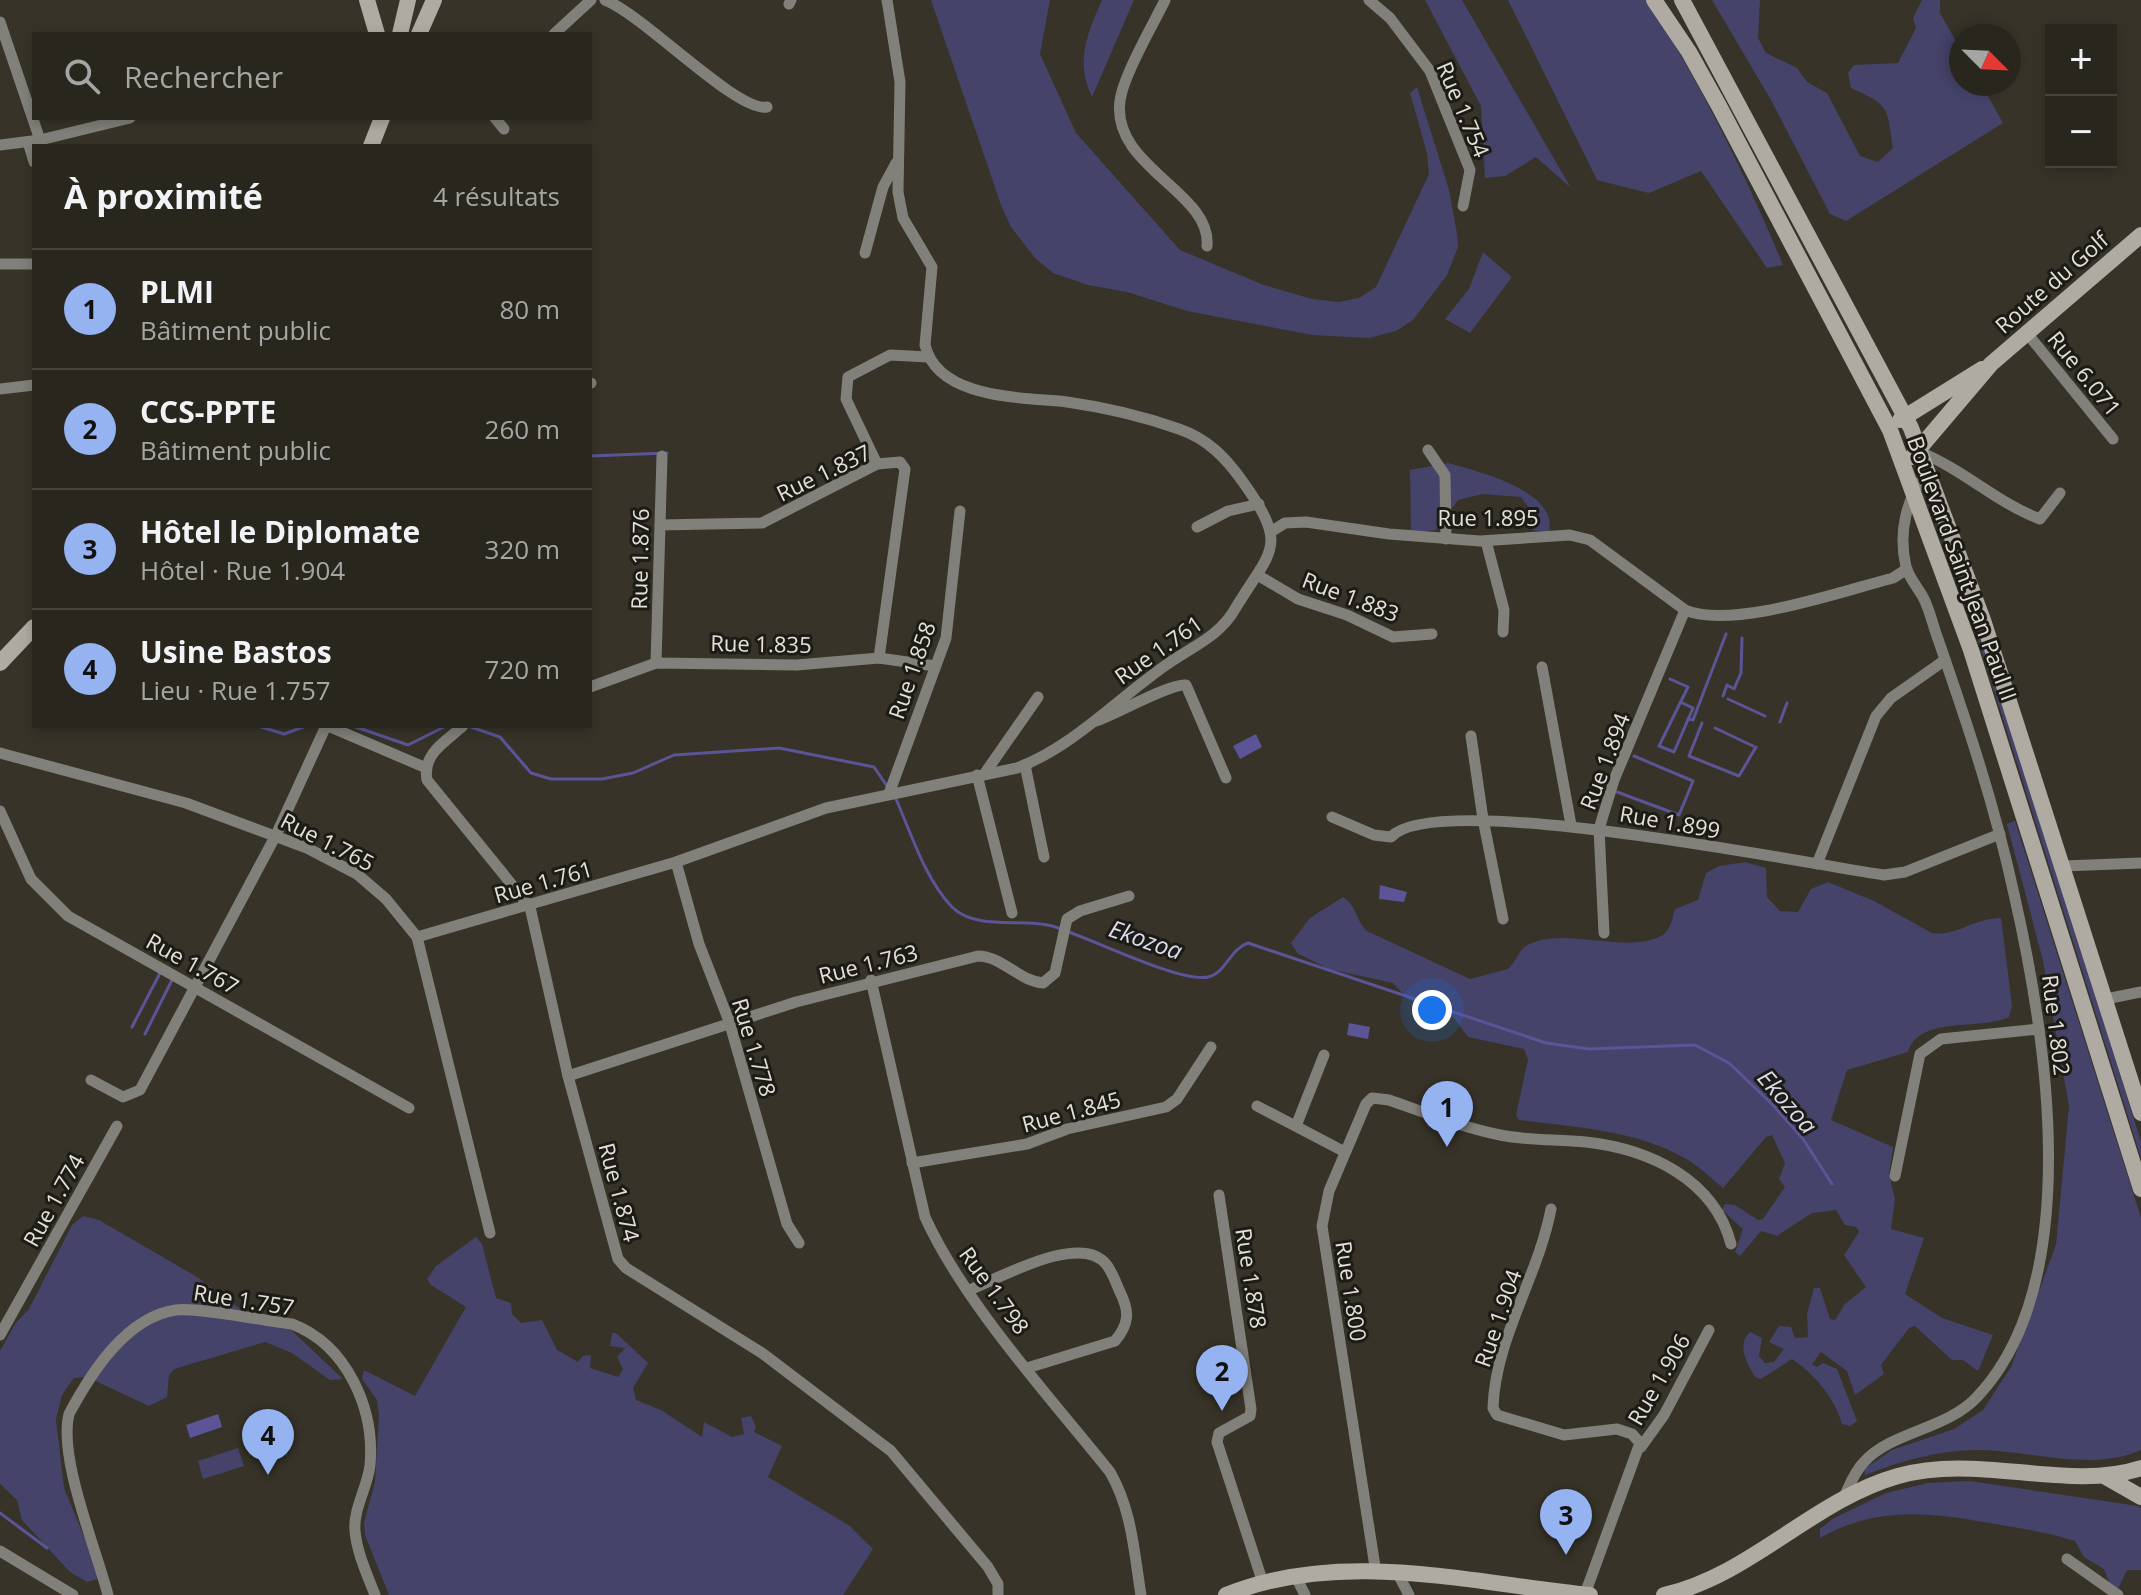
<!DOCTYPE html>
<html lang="fr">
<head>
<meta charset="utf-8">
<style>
	body { margin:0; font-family:"Open Sans",sans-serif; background:#35322b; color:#f1f3f6 }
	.controls { position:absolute; right:24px; top:24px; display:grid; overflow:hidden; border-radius:0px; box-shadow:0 4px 12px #0003 }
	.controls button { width:72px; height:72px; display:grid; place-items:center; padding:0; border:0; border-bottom:2px solid #45433c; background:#29261e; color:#f1f3f6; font:40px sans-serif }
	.compass { position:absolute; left:1949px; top:24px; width:72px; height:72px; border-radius:50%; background:#29261e; box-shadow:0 4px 12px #0003; rotate:114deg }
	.you { position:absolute; left:1432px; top:1010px; width:28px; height:28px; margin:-20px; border:6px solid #fff; border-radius:50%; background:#1a73e8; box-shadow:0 0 0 12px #1a73e833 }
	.badge { display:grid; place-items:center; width:52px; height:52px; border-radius:50%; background:#95b2f1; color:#111; font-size:26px; font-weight:700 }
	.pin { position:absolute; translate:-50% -66px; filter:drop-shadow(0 2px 4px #0008) }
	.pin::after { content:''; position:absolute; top:42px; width:28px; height:24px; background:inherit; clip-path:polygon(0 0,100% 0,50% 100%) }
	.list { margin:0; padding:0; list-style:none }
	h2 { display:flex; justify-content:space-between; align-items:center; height:104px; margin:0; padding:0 32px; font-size:34px }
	h2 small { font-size:26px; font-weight:400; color:#a5a5a4 }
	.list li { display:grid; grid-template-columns:52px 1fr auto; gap:24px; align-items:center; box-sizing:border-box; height:120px; padding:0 32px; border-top:2px solid #45433c }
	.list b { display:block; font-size:30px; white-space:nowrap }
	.list p { margin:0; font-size:26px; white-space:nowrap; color:#a5a5a4 }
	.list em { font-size:26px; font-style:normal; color:#a5a5a4 }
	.icon { flex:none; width:44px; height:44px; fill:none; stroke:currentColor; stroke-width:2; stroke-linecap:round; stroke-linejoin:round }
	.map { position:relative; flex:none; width:2141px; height:1595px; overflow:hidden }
	.search { position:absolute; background:#29261e; box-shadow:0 4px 12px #0003; left:32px; top:32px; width:560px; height:88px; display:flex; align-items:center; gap:20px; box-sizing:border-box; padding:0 28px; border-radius:0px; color:#a5a5a4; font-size:30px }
	.panel { position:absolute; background:#29261e; box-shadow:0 4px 12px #0003; left:32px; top:144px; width:560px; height:584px; border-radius:0px }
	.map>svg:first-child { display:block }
	.green { fill:#454369 }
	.water { fill:#5b5497 }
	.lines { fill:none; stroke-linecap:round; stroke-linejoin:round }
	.stream { stroke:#5b5497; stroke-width:3 }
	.street { stroke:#82807a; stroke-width:11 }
	.secondary { stroke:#afaba2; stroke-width:16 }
	.labels { text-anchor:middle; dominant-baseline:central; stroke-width:6; stroke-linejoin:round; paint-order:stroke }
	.street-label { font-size:22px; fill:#e3e0d9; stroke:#1d1b16 }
	.water-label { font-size:24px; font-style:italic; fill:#dbdbee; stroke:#1d1b16 }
</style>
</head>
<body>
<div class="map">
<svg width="2141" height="1595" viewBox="0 0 2141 1595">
	<rect width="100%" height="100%" fill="#373328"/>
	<!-- green -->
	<g class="green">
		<path d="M 931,0 L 1050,0 L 1040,54 L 1076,133 L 1180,250 L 1264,285 L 1312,299 L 1339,302 L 1359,298 L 1376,287 L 1429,174 L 1427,153 L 1410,93 L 1417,87 L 1449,190 L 1457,234 L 1458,247 L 1447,275 L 1413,320 L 1396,331 L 1369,338 L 1312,335 L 1187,311 L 1127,292 L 1088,285 L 1053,273 L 1035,258 L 1011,227 L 1001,205 Z"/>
		<path d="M 1102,0 L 1134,0 L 1092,97 C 1075,62 1087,34 1102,0 Z"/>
		<path d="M 1425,0 L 1462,0 L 1571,188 L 1536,157 L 1505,176 L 1485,178 L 1481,106 Z"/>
		<path d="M 1508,0 L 1647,0 C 1701,84 1745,173 1783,265 L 1767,268 L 1701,171 L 1649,193 L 1597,180 Z"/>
		<path d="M 1712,0 L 1760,0 L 1758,38 L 1766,53 L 1797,68 L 1807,82 L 1827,93 L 1860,156 L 1878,162 L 1893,148 C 1887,108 1891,106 1851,88 L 1848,73 L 1854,65 L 1898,63 L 1916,28 L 1913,18 L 1922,0 L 1940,0 L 1940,13 L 1961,50 L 1961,84 L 1981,84 L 2003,123 L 1846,221 L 1830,214 L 1771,100 Z"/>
		<path d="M 1483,252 L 1512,277 L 1470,333 L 1445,319 L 1469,289 Z"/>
		<path d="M 1448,463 C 1477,471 1559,491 1549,532 L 1532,530 L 1528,507 L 1521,497 L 1482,494 L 1458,500 L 1436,530 L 1411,533 L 1410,470 Z"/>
		<path d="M 1925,489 L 1979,624 L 2141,1142 L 2141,1158 L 1967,604 Z"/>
		<path d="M 2015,821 L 2141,1218 L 2141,1450 C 2090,1473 2027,1449 1974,1450 C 1935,1451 1901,1461 1865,1475 L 1864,1469 L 1892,1450 L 1954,1429 L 1983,1410 L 2011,1367 L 2056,1245 L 2069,1106 L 2043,961 L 2007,824 Z"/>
		<path d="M 1745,862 L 1766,868 L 1767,897 L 1780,911 L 1798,912 L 1811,889 L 1828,882 L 1874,901 L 1932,933 C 1955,937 1977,917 2001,918 L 2012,1006 L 2009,1017 C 1980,1031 1919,1015 1908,1052 L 1847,1070 L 1831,1120 L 1893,1147 L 1889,1174 L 1895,1199 L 1891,1229 L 1924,1238 L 1905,1294 L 1942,1318 L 1993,1335 L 1978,1371 L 1963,1360 L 1952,1360 L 1915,1326 L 1909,1328 L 1881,1365 L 1884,1374 L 1855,1395 L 1847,1371 L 1821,1352 L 1812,1364 L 1817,1367 L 1823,1363 L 1837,1369 L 1857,1421 L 1850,1426 L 1842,1424 C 1835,1398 1814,1374 1792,1359 L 1761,1379 L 1755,1377 C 1747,1362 1736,1346 1750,1332 L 1762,1338 L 1759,1356 L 1765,1363 L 1774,1362 L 1784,1349 L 1769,1342 L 1779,1326 L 1791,1327 L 1795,1338 L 1808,1337 L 1807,1314 L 1814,1288 L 1820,1288 L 1830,1319 L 1835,1320 L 1845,1304 L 1866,1287 L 1844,1255 L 1859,1232 L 1856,1227 L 1845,1225 L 1836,1210 L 1812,1213 L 1777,1236 L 1761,1231 L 1740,1256 L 1735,1252 L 1743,1229 L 1722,1210 L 1725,1204 L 1735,1205 L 1758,1220 L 1763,1219 L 1785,1187 L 1779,1179 L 1785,1163 L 1772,1135 L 1766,1137 L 1723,1188 C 1712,1179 1701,1168 1688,1160 C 1640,1131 1575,1127 1519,1120 L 1516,1115 L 1528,1060 L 1524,1049 L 1468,1037 L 1453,1017 L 1409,1000 L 1393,983 L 1329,969 L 1297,953 L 1291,943 L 1310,918 L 1343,897 C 1357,906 1356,921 1367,931 L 1470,979 L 1508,969 C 1518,960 1518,948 1532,943 C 1570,928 1624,954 1661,936 C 1671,931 1672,918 1675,909 L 1698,900 L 1706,873 L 1719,866 Z"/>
		<path d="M 83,1216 L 99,1220 L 197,1277 L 251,1317 L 289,1328 L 343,1379 L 330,1380 L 292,1353 L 265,1342 L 174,1369 L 169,1375 L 167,1397 L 149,1406 L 87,1377 L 74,1378 L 62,1395 L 56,1419 L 64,1488 L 101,1578 L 87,1582 L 70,1572 L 22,1520 L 17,1500 L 0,1484 L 0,1351 L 15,1324 L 29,1309 L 72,1225 Z"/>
		<path d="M 476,1237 L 482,1244 L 496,1298 L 511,1303 L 512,1314 L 521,1323 L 542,1320 L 557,1350 L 578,1362 L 583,1356 L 591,1355 L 590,1368 L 618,1377 L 623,1369 L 617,1357 L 625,1348 L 610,1346 L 612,1333 L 616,1333 L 648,1363 L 633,1388 L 636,1400 L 661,1410 L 702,1437 L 704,1422 L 732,1437 L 744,1434 L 741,1418 L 751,1416 L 756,1427 L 754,1432 L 782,1446 L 768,1477 L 850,1526 L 873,1549 L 843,1595 L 389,1595 L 365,1535 L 364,1523 L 375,1482 L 379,1415 L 377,1400 L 362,1379 L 364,1370 L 415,1396 L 466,1307 L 431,1285 L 427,1279 L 436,1266 Z"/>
		<path d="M 238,1448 L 244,1466 L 203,1479 L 198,1461 Z"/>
		<path d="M 1970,1481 L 2138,1506 L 2141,1508 L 2141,1570 L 2127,1570 L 2118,1589 L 2109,1582 L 2104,1569 L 2084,1557 L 2075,1541 C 2046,1532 2019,1528 1989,1523 C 1928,1512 1877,1506 1820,1538 L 1820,1529 L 1834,1518 L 1886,1493 L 1928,1483 Z"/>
	</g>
	<!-- water -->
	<g class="water">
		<path d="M 1256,734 L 1262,747 L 1240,759 L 1233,746 Z"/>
		<path d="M 1380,885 L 1407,892 L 1404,902 L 1379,899 Z"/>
		<path d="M 1349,1023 L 1370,1027 L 1368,1039 L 1347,1035 Z"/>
		<path d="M 218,1414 L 222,1427 L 190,1438 L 186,1425 Z"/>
	</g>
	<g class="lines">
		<!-- stream -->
		<g class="stream">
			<path d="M 590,456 L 667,453"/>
			<path d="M 1670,679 L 1688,687 L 1659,746 L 1674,752 L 1693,708 L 1680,702"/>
			<path d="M 1723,696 L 1727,685 L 1734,689 L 1741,673 L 1742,638"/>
			<path d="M 1728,699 L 1765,716"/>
			<path d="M 1688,719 L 1693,720 L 1726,634"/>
			<path d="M 1780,722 L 1787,703"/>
			<path d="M 1702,723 L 1689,756 L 1739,776 L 1756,747"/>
			<path d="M 258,726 L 284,734 L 306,726"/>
			<path d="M 353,726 L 408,745 L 446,726"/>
			<path d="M 468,726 L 500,737 L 531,773 L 551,779 L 602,779 L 633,773 L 674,755 L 779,748 L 874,767 L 887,786"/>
			<path d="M 1715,728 L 1753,746"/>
			<path d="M 1617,792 L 1679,815 L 1693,781 L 1634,756"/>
			<path d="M 896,799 C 911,833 925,879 952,907 C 976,931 1022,918 1052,926 C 1087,936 1178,983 1208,977 C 1226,973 1230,949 1248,943 L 1546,1043 L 1589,1049 L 1695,1045 L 1729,1063 L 1773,1105 L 1803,1139 L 1832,1184"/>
			<path d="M 132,1027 L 160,973"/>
			<path d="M 145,1034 L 172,980"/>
			<path d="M 0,1513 L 47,1548"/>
		</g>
		<!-- street -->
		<g class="street">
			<path d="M 605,0 C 644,15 736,112 767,107"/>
			<path d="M 1165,0 C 1153,25 1123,76 1120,101 C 1111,167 1212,192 1207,246"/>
			<path d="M 1369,0 L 1390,18 L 1430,71 L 1470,170 L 1463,206"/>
			<path d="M 789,4 L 791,0"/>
			<path d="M 0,22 L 40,140"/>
			<path d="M 554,34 L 591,0"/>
			<path d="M 495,118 L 504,129"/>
			<path d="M 28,142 L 34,162"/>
			<path d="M 0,145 L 40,140 L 130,118"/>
			<path d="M 865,253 L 883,187 L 896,163"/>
			<path d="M 0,264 L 34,264"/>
			<path d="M 2026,332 L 2113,439"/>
			<path d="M 590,383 L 591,383"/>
			<path d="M 0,389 L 34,385"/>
			<path d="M 1428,450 L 1445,475 L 1446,539"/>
			<path d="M 1920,452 C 1964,470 1997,503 2040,519 L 2060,493"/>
			<path d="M 877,464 L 846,399 L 848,377 L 890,355 L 928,357"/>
			<path d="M 660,525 L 762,523 L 877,464 L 900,462 L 905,469 L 879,658"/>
			<path d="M 1197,527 L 1228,511 L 1259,504"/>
			<path d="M 1272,531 L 1285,523 L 1306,522 L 1389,534 L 1480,541 L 1570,535 L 1590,540 L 1685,610 C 1732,630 1842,591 1893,578 L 1907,569"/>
			<path d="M 1486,541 L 1504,610 L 1503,632"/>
			<path d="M 1259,576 L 1298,599 L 1347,615 L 1393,637 L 1432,634"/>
			<path d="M 656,663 L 662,456"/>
			<path d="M 1542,667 L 1571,825"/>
			<path d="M 590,687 L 656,663 L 797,665 L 879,658 L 935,666"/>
			<path d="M 1096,721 C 1117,714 1170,683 1186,685 L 1226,778"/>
			<path d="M 328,726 L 424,767"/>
			<path d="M 463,726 C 445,742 422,754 427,780 L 530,907 L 568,1076 L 618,1259 L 626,1268 L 762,1353 L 891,1451 L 988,1567 L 998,1584 L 998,1595"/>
			<path d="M 1471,736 L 1483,819 L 1503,919"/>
			<path d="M 0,753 L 186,803 L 307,848 L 357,874 L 386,899 L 417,937 L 490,1233"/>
			<path d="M 1025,765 L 1044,857"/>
			<path d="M 985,773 L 1038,697"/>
			<path d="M 977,775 L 1012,913"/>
			<path d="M 890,791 L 946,638 L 960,511"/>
			<path d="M 0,811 L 31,879 L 68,916 L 409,1108"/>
			<path d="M 1332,817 L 1374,835 L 1391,837 C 1435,788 1808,864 1884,875 L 1905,872 L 2000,834"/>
			<path d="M 676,862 L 699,944 L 729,1021 L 787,1224 L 799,1243"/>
			<path d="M 1817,864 L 1876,716 L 1891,698 L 1945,660"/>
			<path d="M 2064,866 L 2141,863"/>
			<path d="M 1604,933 L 1599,829 L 1614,780 L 1685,610"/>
			<path d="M 417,937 L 676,862 L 826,808 L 1017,768 C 1074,746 1116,700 1166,665 C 1191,647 1219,637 1235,609 C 1271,549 1290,548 1243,482 C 1226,458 1208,439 1179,429 C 1145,417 1103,407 1067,402 C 1024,397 938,400 925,345 L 932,267 L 903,218 L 898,192 L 900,82 L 887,0"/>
			<path d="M 871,980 L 925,1217 C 964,1303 1050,1397 1110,1472 C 1132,1510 1134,1552 1141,1595"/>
			<path d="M 2106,999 L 2141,992"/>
			<path d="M 568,1076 L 796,1002 L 978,956 C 1002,956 1019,981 1043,983 L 1055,973 L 1067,919 L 1080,911 L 1129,896"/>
			<path d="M 91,1080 L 123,1097 L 140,1090 L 276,835 L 326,726"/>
			<path d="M 1257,1106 L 1343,1151"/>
			<path d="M 1296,1126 L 1324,1055"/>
			<path d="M 912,1163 L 1027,1144 L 1067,1129 L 1166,1107 L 1177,1099 L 1211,1047"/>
			<path d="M 1895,1176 L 1920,1054 L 1941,1039 L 2039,1029"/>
			<path d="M 1219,1195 L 1251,1409 L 1250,1416 L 1219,1433 L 1217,1442 L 1262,1580"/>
			<path d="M 1551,1209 C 1538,1277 1495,1339 1493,1408 L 1497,1415 L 1564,1435 L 1617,1429 L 1632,1434 L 1640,1443 L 1585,1594"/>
			<path d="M 969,1290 C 1000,1278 1080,1232 1106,1264 C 1112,1271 1116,1283 1120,1292 C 1130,1312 1129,1324 1115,1341 L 1027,1368"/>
			<path d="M 0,1335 L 117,1126"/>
			<path d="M 1641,1447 L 1664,1415 L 1709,1330"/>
			<path d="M 1843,1499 C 1849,1487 1854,1472 1864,1462 C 1892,1431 1947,1430 1978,1396 C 2086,1280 2046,1034 2014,894 C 1995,806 1967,723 1938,639 C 1933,626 1930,611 1924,599 C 1919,589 1909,578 1906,567 C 1898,532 1906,498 1928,471"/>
			<path d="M 0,1551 L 73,1595"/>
			<path d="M 2067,1559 L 2118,1595"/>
			<path d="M 1376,1573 L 1322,1226 L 1329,1191 L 1366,1104 L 1372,1098 L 1389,1100 C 1426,1113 1462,1127 1500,1135 C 1529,1141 1557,1139 1586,1142 C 1649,1149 1714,1179 1731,1244"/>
			<path d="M 1398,1574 L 1409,1595"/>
			<path d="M 1295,1575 L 1305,1595"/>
			<path d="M 108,1595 C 96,1548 58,1458 69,1414 C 91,1373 126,1317 176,1310 C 198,1307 265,1321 292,1324 C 347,1345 375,1409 370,1465 C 368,1486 353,1509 355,1531 C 357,1553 367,1574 375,1595"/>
		</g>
		<!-- secondary -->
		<g class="secondary">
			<path d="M 367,0 L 377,34"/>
			<path d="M 1654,0 L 1689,52 L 1719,106 L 1890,430 L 1971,650 L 2141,1189"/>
			<path d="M 1682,0 L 1911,428 L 1983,620 L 2141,1113"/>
			<path d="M 400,34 L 408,0"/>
			<path d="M 419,34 L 434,0"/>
			<path d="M 371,146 L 382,118"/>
			<path d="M 1900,420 L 1982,369"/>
			<path d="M 1912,457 L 1991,364 L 2141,235"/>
			<path d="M 0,663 L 34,627"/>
			<path d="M 2106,1477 L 2141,1497"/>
			<path d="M 1226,1595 C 1342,1548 1470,1583 1590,1595"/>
			<path d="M 1664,1595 C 1750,1576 1813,1500 1898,1476 C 1978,1453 2067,1492 2141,1468"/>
		</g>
	</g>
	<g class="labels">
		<!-- street labels -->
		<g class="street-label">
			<text transform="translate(1464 109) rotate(67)">Rue 1.754</text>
			<text transform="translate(2051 282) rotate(-41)">Route du Golf</text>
			<text transform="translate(2085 373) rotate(51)">Rue 6.071</text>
			<text transform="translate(823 472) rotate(-26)">Rue 1.837</text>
			<text x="1488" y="517">Rue 1.895</text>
			<text transform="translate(639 559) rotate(-89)">Rue 1.876</text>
			<text transform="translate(1963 568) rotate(70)">Boulevard Saint Jean Paul II</text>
			<text transform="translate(1351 596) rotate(21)">Rue 1.883</text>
			<text transform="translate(761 643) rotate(1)">Rue 1.835</text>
			<text transform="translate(1158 649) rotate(-35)">Rue 1.761</text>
			<text transform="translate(911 670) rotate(-71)">Rue 1.858</text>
			<text transform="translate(1604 761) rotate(-69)">Rue 1.894</text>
			<text transform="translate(1670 821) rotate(10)">Rue 1.899</text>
			<text transform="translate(328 841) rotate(27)">Rue 1.765</text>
			<text transform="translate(543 881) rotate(-16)">Rue 1.761</text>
			<text transform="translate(193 963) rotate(29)">Rue 1.767</text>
			<text transform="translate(868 963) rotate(-14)">Rue 1.763</text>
			<text transform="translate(2057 1025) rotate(83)">Rue 1.802</text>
			<text transform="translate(755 1047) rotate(73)">Rue 1.778</text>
			<text transform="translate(1071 1111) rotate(-15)">Rue 1.845</text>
			<text transform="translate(620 1192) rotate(75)">Rue 1.874</text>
			<text transform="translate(53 1200) rotate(-61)">Rue 1.774</text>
			<text transform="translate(1252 1278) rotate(81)">Rue 1.878</text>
			<text transform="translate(995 1290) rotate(54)">Rue 1.798</text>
			<text transform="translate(1352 1291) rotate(81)">Rue 1.800</text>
			<text transform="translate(244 1299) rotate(9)">Rue 1.757</text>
			<text transform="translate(1497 1318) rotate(-71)">Rue 1.904</text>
			<text transform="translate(1658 1379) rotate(-60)">Rue 1.906</text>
		</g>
		<!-- water labels -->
		<g class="water-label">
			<text transform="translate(1146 939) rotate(19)">Ekozoa</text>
			<text transform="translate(1788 1101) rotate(49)">Ekozoa</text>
		</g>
	</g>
</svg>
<div class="controls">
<button>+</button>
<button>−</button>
</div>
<svg class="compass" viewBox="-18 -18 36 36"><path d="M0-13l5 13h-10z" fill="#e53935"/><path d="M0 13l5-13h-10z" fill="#a5a5a4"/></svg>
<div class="you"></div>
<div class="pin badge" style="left:1447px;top:1147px">1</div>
<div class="pin badge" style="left:1222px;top:1411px">2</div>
<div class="pin badge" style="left:1566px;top:1555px">3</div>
<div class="pin badge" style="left:268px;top:1475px">4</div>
<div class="search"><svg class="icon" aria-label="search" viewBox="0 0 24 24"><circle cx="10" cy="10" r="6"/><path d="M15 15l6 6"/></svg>Rechercher</div>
<section class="panel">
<h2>À proximité<small>4 résultats</small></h2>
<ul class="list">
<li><span class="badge">1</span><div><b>PLMI</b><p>Bâtiment public</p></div><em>80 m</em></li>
<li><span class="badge">2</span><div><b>CCS-PPTE</b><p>Bâtiment public</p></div><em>260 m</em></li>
<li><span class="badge">3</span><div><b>Hôtel le Diplomate</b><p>Hôtel · Rue 1.904</p></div><em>320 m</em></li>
<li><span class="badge">4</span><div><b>Usine Bastos</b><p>Lieu · Rue 1.757</p></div><em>720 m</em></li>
</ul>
</section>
</div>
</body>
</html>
